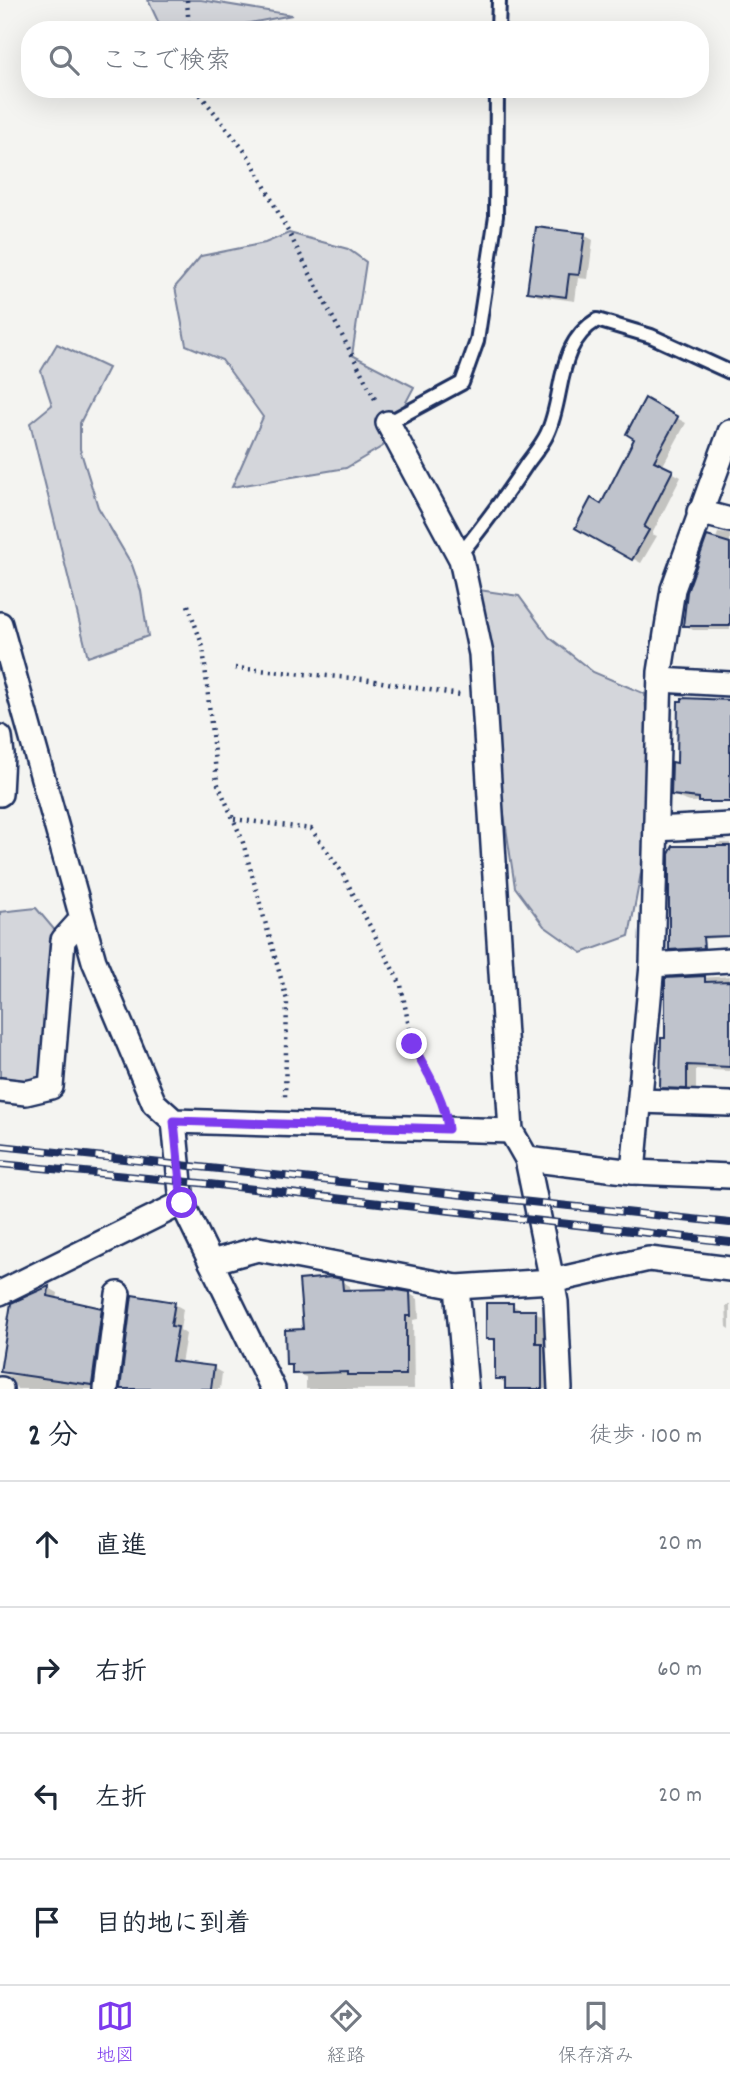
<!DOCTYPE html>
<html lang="ja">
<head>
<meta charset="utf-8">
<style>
	body { margin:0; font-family:Dekko,"Klee One",sans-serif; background:#f2f2f3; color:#1f2937 }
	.stop { position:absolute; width:21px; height:21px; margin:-16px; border:5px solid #7c3aed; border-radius:50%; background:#fff }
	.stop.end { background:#7c3aed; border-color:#fff; box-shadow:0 2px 7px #0008 }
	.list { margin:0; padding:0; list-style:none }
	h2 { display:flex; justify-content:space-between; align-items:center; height:91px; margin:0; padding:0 28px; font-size:30px }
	h2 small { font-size:23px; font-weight:400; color:#747a83 }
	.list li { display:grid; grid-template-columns:46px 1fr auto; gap:21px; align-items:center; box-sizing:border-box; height:126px; padding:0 28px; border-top:2px solid #e0e1e3 }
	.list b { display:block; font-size:26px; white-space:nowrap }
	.list em { font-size:23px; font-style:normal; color:#747a83 }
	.icon { flex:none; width:38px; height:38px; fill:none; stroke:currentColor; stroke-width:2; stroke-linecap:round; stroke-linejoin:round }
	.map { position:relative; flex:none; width:730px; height:1389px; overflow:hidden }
	.search { position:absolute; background:#fff; box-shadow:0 7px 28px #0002; left:21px; right:21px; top:21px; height:77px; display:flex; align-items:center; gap:18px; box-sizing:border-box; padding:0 24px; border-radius:28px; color:#747a83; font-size:26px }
	.sheet { height:595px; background:#fff }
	nav { display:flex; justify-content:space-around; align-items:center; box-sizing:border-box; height:98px; border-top:2px solid #e0e1e3; background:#fff; font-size:19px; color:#747a83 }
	nav a { display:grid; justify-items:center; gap:4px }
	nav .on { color:#7c3aed }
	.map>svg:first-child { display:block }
	.green { fill:#d4d6db; stroke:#78829c; stroke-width:2 }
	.shadow { fill:#0003 }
	.building { fill:#bfc3cc; stroke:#1b2f5e; stroke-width:2 }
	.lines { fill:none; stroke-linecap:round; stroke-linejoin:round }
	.lane-casing { stroke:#1b2f5e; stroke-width:18 }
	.street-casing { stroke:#1b2f5e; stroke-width:28 }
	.path { stroke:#1b2f5e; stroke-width:4.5; stroke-dasharray:2 5; stroke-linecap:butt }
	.lane { stroke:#fdfcf7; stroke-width:12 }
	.street { stroke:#fdfcf7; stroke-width:23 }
	.rail-casing { stroke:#1b2f5e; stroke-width:8 }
	.rail { stroke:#fdfcf7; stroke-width:5; stroke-dasharray:16; stroke-linecap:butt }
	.route { stroke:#7c3aed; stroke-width:9 }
</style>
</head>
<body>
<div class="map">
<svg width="730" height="1389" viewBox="0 0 730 1389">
	<rect width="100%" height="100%" fill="#f4f4f1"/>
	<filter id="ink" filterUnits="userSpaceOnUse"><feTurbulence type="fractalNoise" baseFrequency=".0143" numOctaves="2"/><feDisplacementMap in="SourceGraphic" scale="14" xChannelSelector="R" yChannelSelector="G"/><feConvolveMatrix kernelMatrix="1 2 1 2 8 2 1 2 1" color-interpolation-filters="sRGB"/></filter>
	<g filter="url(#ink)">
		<!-- green -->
		<g class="green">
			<path d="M 148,0 L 201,0 L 292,15 L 213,30 L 162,30 Z"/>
			<path d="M 289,233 L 348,249 L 366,262 L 352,355 L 414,387 L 383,446 L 346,468 L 232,487 L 263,417 L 222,360 L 186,345 L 175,287 L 201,256 L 265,243 Z"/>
			<path d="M 57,344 L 108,368 L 80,423 L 80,449 L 98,507 L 132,565 L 141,591 L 148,636 L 88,657 L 30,423 L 52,405 L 41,371 Z"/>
			<path d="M 479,590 L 519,596 L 549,637 L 593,672 L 645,694 L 649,768 L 646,847 L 629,936 L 582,953 L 544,926 L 515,887 L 496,762 Z"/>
			<path d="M 36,908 L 63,940 L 43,1089 L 0,1091 L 0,912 Z"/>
		</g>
		<!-- shadow -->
		<g class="shadow">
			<path d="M 584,235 L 593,240 L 588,279 L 578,278 L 575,301 L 538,296 L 529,291 Z"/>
			<path d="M 645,401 L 686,423 L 662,467 L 681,477 L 652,534 L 657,536 L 641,563 L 577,527 L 602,506 L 636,438 Z"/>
			<path d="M 718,533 L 730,534 L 730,630 L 693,630 L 685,625 Z"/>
			<path d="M 730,701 L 730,800 L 690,802 L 681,799 L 672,794 L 678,764 Z"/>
			<path d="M 717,843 L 730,843 L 730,937 L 680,941 L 717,848 Z"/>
			<path d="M 730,976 L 730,1071 L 696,1069 L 696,1093 L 671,1092 L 662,1087 L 667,1039 L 667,980 Z"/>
			<path d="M 341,1281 L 350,1286 L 350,1291 L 410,1294 L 418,1299 L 419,1319 L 413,1320 L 414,1389 L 306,1389 L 306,1377 L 294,1373 L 293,1368 L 288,1364 L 305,1331 Z"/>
			<path d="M 49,1288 L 58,1293 L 57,1300 L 102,1309 L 110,1314 L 101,1389 L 17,1389 L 12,1380 L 9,1379 L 0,1384 L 0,1375 L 84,1378 L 12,1305 Z"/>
			<path d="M 133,1297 L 174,1304 L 183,1309 L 180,1330 L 186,1334 L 181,1364 L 213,1368 L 222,1373 L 220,1389 L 122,1389 Z"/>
			<path d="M 512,1305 L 521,1310 L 535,1312 L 544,1317 L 544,1346 L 551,1350 L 551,1389 L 507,1389 L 507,1384 L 497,1378 L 497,1343 L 488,1338 Z"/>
			<path d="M 726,1305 L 730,1305 L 730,1329 L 727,1327 Z"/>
		</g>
		<!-- building -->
		<g class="building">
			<path d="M 536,227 L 585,233 L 579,275 L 569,274 L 566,297 L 527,292 Z"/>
			<path d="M 645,398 L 678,417 L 654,461 L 673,470 L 644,527 L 649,530 L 632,560 L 575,528 L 591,498 L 601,504 L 634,439 L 626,434 Z"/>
			<path d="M 707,536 L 730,543 L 730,626 L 683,626 L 687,592 Z"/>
			<path d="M 682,698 L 730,700 L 730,802 L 699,802 L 699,798 L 671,795 L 672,762 L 677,763 L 678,701 L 682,701 Z"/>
			<path d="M 673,846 L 730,846 L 730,936 L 703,937 L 704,948 L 669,950 L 669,854 Z"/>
			<path d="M 705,976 L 705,982 L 730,981 L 730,1067 L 687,1065 L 687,1089 L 660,1088 L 661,1038 L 665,1038 L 665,978 Z"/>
			<path d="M 332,1277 L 342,1279 L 343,1290 L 391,1289 L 410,1292 L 411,1316 L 406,1316 L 406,1375 L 347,1375 L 347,1372 L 292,1374 L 292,1365 L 286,1365 L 285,1330 L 303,1329 L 299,1280 Z"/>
			<path d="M 49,1286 L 48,1296 L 102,1308 L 92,1385 L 0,1372 L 11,1303 Z"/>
			<path d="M 132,1295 L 175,1302 L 171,1326 L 178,1327 L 172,1361 L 214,1366 L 211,1389 L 120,1389 Z"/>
			<path d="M 486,1303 L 513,1303 L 513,1310 L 536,1310 L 536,1343 L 542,1343 L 542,1389 L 505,1389 L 505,1379 L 495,1379 L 495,1339 L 486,1339 Z"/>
		</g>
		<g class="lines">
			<defs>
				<g id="lane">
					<path d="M 498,30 L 499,0"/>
					<path d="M 388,423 L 462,383 L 477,341 L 496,216 L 497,89"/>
					<path d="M 459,556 C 483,526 505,497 526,465 C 533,455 542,445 547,434 C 565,397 555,345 597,320 L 651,336 L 730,372"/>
				</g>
				<g id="street">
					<path d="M 388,423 L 461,559 L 481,654 L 511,1131 L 527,1159 L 552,1281 L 556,1302 L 560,1389"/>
					<path d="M 699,512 L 730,520"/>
					<path d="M 0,624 L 94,961 L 154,1103 L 174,1121 L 511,1131"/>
					<path d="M 660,680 L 730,684"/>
					<path d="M 0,737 L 2,755 L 0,794"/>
					<path d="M 656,829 L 730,825"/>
					<path d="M 652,965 L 730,960"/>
					<path d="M 0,1090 L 26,1093 L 51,1087 L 63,940 L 81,920"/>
					<path d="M 640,1101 L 730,1104"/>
					<path d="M 174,1121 L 182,1203 L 273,1389"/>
					<path d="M 527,1159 L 633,1172 L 730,1176"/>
					<path d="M 633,1172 L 652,965 L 660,672 L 673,589 L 730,432"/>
					<path d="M 211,1262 L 258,1249 L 457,1287 L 466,1389"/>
					<path d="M 457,1287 L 552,1281 L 649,1259 L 730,1269"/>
					<path d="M 0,1293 L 182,1203"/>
					<path d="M 0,1389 L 1,1389"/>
					<path d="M 106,1389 L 118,1294"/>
				</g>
			</defs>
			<!-- lane casing -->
			<use href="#lane" class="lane-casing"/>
			<!-- street casing -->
			<use href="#street" class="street-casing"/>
			<!-- path -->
			<g class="path">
				<path d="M 187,0 L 189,30"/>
				<path d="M 196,89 L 250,158 L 376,401"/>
				<path d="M 188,605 L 203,647 L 217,782 L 242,839 L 287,1000 L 285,1099"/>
				<path d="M 235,668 L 363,679 L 460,695"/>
				<path d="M 234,819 L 311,829 L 340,869 L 401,985 L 412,1043 L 442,1105"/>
			</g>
			<!-- lane -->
			<use href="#lane" class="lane"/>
			<!-- street -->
			<use href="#street" class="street"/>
			<defs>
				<g id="rail">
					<path d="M 0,1146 L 730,1223"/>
					<path d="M 0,1164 L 200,1183 L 730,1242"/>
				</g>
			</defs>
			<!-- rail casing -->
			<use href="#rail" class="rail-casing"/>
			<!-- rail -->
			<use href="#rail" class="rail"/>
		</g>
	</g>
	<g class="lines" filter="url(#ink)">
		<!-- route -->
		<path class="route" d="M 182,1203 L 174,1121 L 448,1129 C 445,1099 426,1070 412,1044"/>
	</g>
</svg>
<div class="stop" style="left:182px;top:1203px"></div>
<div class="stop end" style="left:412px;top:1044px"></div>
<div class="search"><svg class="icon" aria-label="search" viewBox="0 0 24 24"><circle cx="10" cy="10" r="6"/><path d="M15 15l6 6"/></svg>ここで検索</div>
</div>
<section class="sheet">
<h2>2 分<small>徒歩 · 100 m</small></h2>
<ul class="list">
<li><svg class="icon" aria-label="ahead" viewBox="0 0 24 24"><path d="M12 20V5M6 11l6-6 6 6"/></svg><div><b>直進</b></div><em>20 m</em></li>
<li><svg class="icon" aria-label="right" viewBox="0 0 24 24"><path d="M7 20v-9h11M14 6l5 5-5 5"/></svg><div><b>右折</b></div><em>60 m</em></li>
<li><svg class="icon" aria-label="left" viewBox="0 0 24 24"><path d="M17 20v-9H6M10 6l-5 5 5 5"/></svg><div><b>左折</b></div><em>20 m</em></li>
<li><svg class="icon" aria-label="arrive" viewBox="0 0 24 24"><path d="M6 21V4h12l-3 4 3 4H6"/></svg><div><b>目的地に到着</b></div></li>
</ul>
</section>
<nav>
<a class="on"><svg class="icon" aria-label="map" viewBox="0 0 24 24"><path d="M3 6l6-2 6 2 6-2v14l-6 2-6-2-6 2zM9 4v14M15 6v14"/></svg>地図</a>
<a><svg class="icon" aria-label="directions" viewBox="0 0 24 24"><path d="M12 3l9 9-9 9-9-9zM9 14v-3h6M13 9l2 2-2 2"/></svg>経路</a>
<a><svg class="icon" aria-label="saved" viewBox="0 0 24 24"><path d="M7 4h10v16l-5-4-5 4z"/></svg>保存済み</a>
</nav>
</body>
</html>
